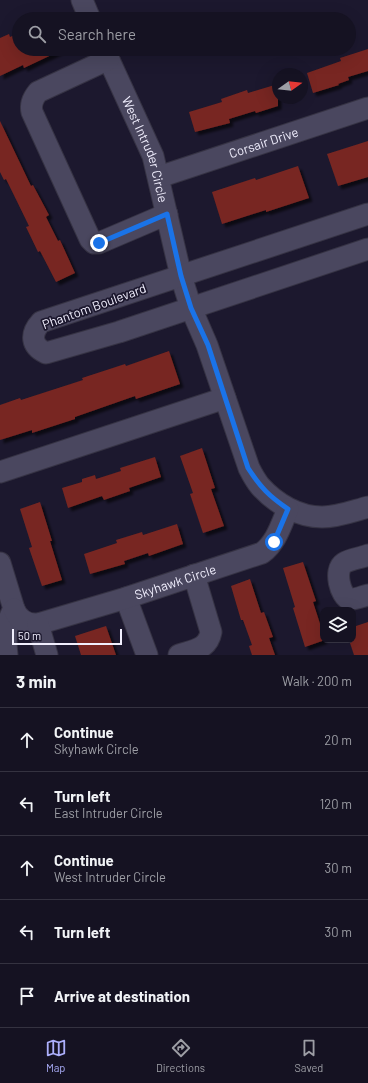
<!DOCTYPE html>
<html lang="en">
<head>
<meta charset="utf-8">
<style>
	body { margin:0; font-family:Barlow,sans-serif; background:#1e1b2a; color:#f1f3f6 }
	.controls { position:absolute; right:12px; bottom:12px; display:grid; overflow:hidden; border-radius:8px; box-shadow:0 4px 16px #0002 }
	.controls button { width:36px; height:36px; display:grid; place-items:center; padding:0; border:0; border-bottom:1px solid #343240; background:#151222; color:#f1f3f6; font:20px sans-serif }
	.compass { position:absolute; left:272px; top:68px; width:36px; height:36px; border-radius:50%; background:#151222; box-shadow:0 4px 16px #0002; rotate:75deg }
	.scale { position:absolute; left:12px; bottom:10px; width:110px; box-sizing:border-box; padding-left:4px; border:2px solid #f1effe; border-top:0; font-size:11px; line-height:14px; white-space:nowrap; color:#f1effe; -webkit-text-stroke:3px #1c182e; paint-order:stroke }
	.stop { position:absolute; width:12px; height:12px; margin:-9px; border:3px solid #1a73e8; border-radius:50%; background:#fff }
	.stop.end { background:#1a73e8; border-color:#fff; box-shadow:0 1px 4px #0008 }
	.list { margin:0; padding:0; list-style:none }
	h2 { display:flex; justify-content:space-between; align-items:center; height:52px; margin:0; padding:0 16px; font-size:17px }
	h2 small { font-size:13px; font-weight:400; color:#9d9ea5 }
	.list li { display:grid; grid-template-columns:26px 1fr auto; gap:12px; align-items:center; box-sizing:border-box; height:64px; padding:0 16px; border-top:1px solid #343240 }
	.list b { display:block; font-size:15px; white-space:nowrap }
	.list p { margin:0; font-size:13px; white-space:nowrap; color:#9d9ea5 }
	.list em { font-size:13px; font-style:normal; color:#9d9ea5 }
	.icon { flex:none; width:22px; height:22px; fill:none; stroke:currentColor; stroke-width:2; stroke-linecap:round; stroke-linejoin:round }
	.map { position:relative; flex:none; width:368px; height:655px; overflow:hidden }
	.search { position:absolute; background:#151222; box-shadow:0 4px 16px #0002; left:12px; right:12px; top:12px; height:44px; display:flex; align-items:center; gap:10px; box-sizing:border-box; padding:0 14px; border-radius:22px; color:#9d9ea5; font-size:15px }
	.sheet { height:372px; background:#151222 }
	nav { display:flex; justify-content:space-around; align-items:center; box-sizing:border-box; height:56px; border-top:1px solid #343240; background:#151222; font-size:11px; color:#9d9ea5 }
	nav a { display:grid; justify-items:center; gap:2px }
	nav .on { color:#acaffb }
	.map>svg:first-child { display:block }
	.building { fill:#782620; filter:url(#shadow) }
	.lines { fill:none; stroke-linecap:round; stroke-linejoin:round }
	.minor-casing { stroke:#363344; stroke-width:23 }
	.minor { stroke:#4a475f; stroke-width:21 }
	.route { stroke:#1a73e8; stroke-width:5 }
	.labels { text-anchor:middle; dominant-baseline:central; stroke-width:3.5; stroke-linejoin:round; paint-order:stroke }
	.street-label { font-size:13px; fill:#f1effe; stroke:#1c182e }
</style>
</head>
<body>
<div class="map">
<svg width="368" height="655" viewBox="0 0 368 655">
	<defs>
		<filter id="shadow"><feDropShadow dx="3.5" dy="3.5" stdDeviation="1" flood-color="#0009"/></filter>
	</defs>
	<rect width="100%" height="100%" fill="#1c182e"/>
	<!-- building -->
	<g class="building">
		<path d="M 19,33 L 19,49 L 64,49 L 24,68 L 23,65 L 0,76 L 0,38 L 9,34 L 10,37 Z"/>
		<path d="M 368,49 L 368,71 L 348,77 L 349,80 L 338,84 L 339,85 L 313,93 L 307,73 L 341,61 L 340,58 Z"/>
		<path d="M 278,84 L 278,106 L 256,113 L 255,111 L 229,119 L 230,123 L 195,132 L 189,112 L 222,102 L 221,99 L 247,90 L 248,93 Z"/>
		<path d="M 0,121 L 31,186 L 33,185 L 49,215 L 46,217 L 58,241 L 60,240 L 75,273 L 56,282 L 40,251 L 38,252 L 26,227 L 29,226 L 6,179 L 4,180 L 0,172 Z"/>
		<path d="M 368,141 L 368,177 L 338,186 L 327,154 Z"/>
		<path d="M 298,166 L 309,198 L 266,212 L 266,210 L 222,224 L 212,192 L 255,178 L 256,180 Z"/>
		<path d="M 169,351 L 180,384 L 136,399 L 135,396 L 75,417 L 75,419 L 32,433 L 32,430 L 0,440 L 0,405 L 20,398 L 21,400 L 83,380 L 82,378 L 125,364 L 126,366 Z"/>
		<path d="M 202,448 L 215,488 L 211,489 L 224,526 L 203,533 L 190,494 L 193,493 L 180,456 Z"/>
		<path d="M 155,457 L 161,477 L 129,488 L 130,491 L 104,500 L 102,496 L 68,508 L 62,488 L 82,482 L 82,479 L 95,475 L 96,479 L 121,471 L 120,468 Z"/>
		<path d="M 40,502 L 52,541 L 50,541 L 62,580 L 42,586 L 29,548 L 32,547 L 20,509 Z"/>
		<path d="M 177,524 L 183,544 L 149,556 L 148,553 L 124,561 L 125,564 L 90,574 L 84,554 L 117,543 L 116,540 L 142,532 L 143,535 Z"/>
		<path d="M 303,562 L 316,601 L 313,602 L 323,633 L 323,640 L 325,640 L 305,647 L 293,608 L 295,607 L 283,568 Z"/>
		<path d="M 250,579 L 261,613 L 264,612 L 273,637 L 269,638 L 275,655 L 252,655 L 249,646 L 252,645 L 243,620 L 241,620 L 231,586 Z"/>
		<path d="M 368,622 L 368,655 L 354,655 L 349,640 L 353,640 L 353,627 Z"/>
		<path d="M 106,626 L 116,655 L 81,655 L 75,636 Z"/>
	</g>
	<g class="lines">
		<defs>
			<g id="minor">
				<path d="M 82,0 L 90,19"/>
				<path id="s1" d="M 104,49 L 153,156 L 181,276 L 191,308 L 207,345 L 249,468 C 252,474 256,481 260,486 C 276,504 299,517 322,517 C 338,517 353,511 368,507"/>
				<path d="M 109,59 L 38,92 C 33,98 30,104 32,112 L 90,239 L 94,243 L 99,243 L 167,214"/>
				<path id="s2" d="M 159,177 L 368,108"/>
				<path d="M 368,214 L 41,322 C 30,334 31,346 46,353 L 119,332 L 368,249"/>
				<path d="M 0,472 L 225,398"/>
				<path d="M 368,555 C 361,558 350,559 344,563 C 333,570 341,597 349,599 C 355,600 363,596 368,595"/>
				<path d="M 0,563 L 14,609 C 5,623 5,639 7,655"/>
				<path d="M 126,598 L 147,655"/>
				<path id="s3" d="M 14,609 C 18,619 26,625 38,624 L 126,598 L 262,553 C 276,543 281,525 288,509"/>
				<path d="M 38,624 L 47,655"/>
				<path d="M 179,655 C 194,650 208,649 211,632 L 194,575"/>
			</g>
		</defs>
		<!-- minor casing -->
		<use href="#minor" class="minor-casing"/>
		<!-- minor -->
		<use href="#minor" class="minor"/>
	</g>
	<g class="lines">
		<!-- route -->
		<path class="route" d="M 99,243 L 167,214 L 181,276 L 191,308 L 208,345 L 248,468 C 261,488 269,496 288,509 L 274,542"/>
	</g>
	<g class="labels">
		<!-- street labels -->
		<g class="street-label">
			<text stroke="none"><textPath href="#s2" startOffset="110">Corsair Drive</textPath></text>
			<text stroke="none"><textPath href="#s1" startOffset="109">West Intruder Circle</textPath></text>
			<text transform="translate(94 306) rotate(-20)">Phantom Boulevard</text>
			<text stroke="none"><textPath href="#s3" startOffset="174">Skyhawk Circle</textPath></text>
		</g>
	</g>
</svg>
<div class="controls">
<button><svg class="icon" aria-label="layers" viewBox="0 0 24 24"><path d="M12 4l9 5-9 5-9-5zM3 14l9 5 9-5"/></svg></button>
</div>
<svg class="compass" viewBox="-18 -18 36 36"><path d="M0-13l5 13h-10z" fill="#e53935"/><path d="M0 13l5-13h-10z" fill="#9d9ea5"/></svg>
<div class="scale">50 m</div>
<div class="stop" style="left:274px;top:542px"></div>
<div class="stop end" style="left:99px;top:243px"></div>
<div class="search"><svg class="icon" aria-label="search" viewBox="0 0 24 24"><circle cx="10" cy="10" r="6"/><path d="M15 15l6 6"/></svg>Search here</div>
</div>
<section class="sheet">
<h2>3 min<small>Walk · 200 m</small></h2>
<ul class="list">
<li><svg class="icon" aria-label="ahead" viewBox="0 0 24 24"><path d="M12 20V5M6 11l6-6 6 6"/></svg><div><b>Continue</b><p>Skyhawk Circle</p></div><em>20 m</em></li>
<li><svg class="icon" aria-label="left" viewBox="0 0 24 24"><path d="M17 20v-9H6M10 6l-5 5 5 5"/></svg><div><b>Turn left</b><p>East Intruder Circle</p></div><em>120 m</em></li>
<li><svg class="icon" aria-label="ahead" viewBox="0 0 24 24"><path d="M12 20V5M6 11l6-6 6 6"/></svg><div><b>Continue</b><p>West Intruder Circle</p></div><em>30 m</em></li>
<li><svg class="icon" aria-label="left" viewBox="0 0 24 24"><path d="M17 20v-9H6M10 6l-5 5 5 5"/></svg><div><b>Turn left</b></div><em>30 m</em></li>
<li><svg class="icon" aria-label="arrive" viewBox="0 0 24 24"><path d="M6 21V4h12l-3 4 3 4H6"/></svg><div><b>Arrive at destination</b></div></li>
</ul>
</section>
<nav>
<a class="on"><svg class="icon" aria-label="map" viewBox="0 0 24 24"><path d="M3 6l6-2 6 2 6-2v14l-6 2-6-2-6 2zM9 4v14M15 6v14"/></svg>Map</a>
<a><svg class="icon" aria-label="directions" viewBox="0 0 24 24"><path d="M12 3l9 9-9 9-9-9zM9 14v-3h6M13 9l2 2-2 2"/></svg>Directions</a>
<a><svg class="icon" aria-label="saved" viewBox="0 0 24 24"><path d="M7 4h10v16l-5-4-5 4z"/></svg>Saved</a>
</nav>
</body>
</html>
